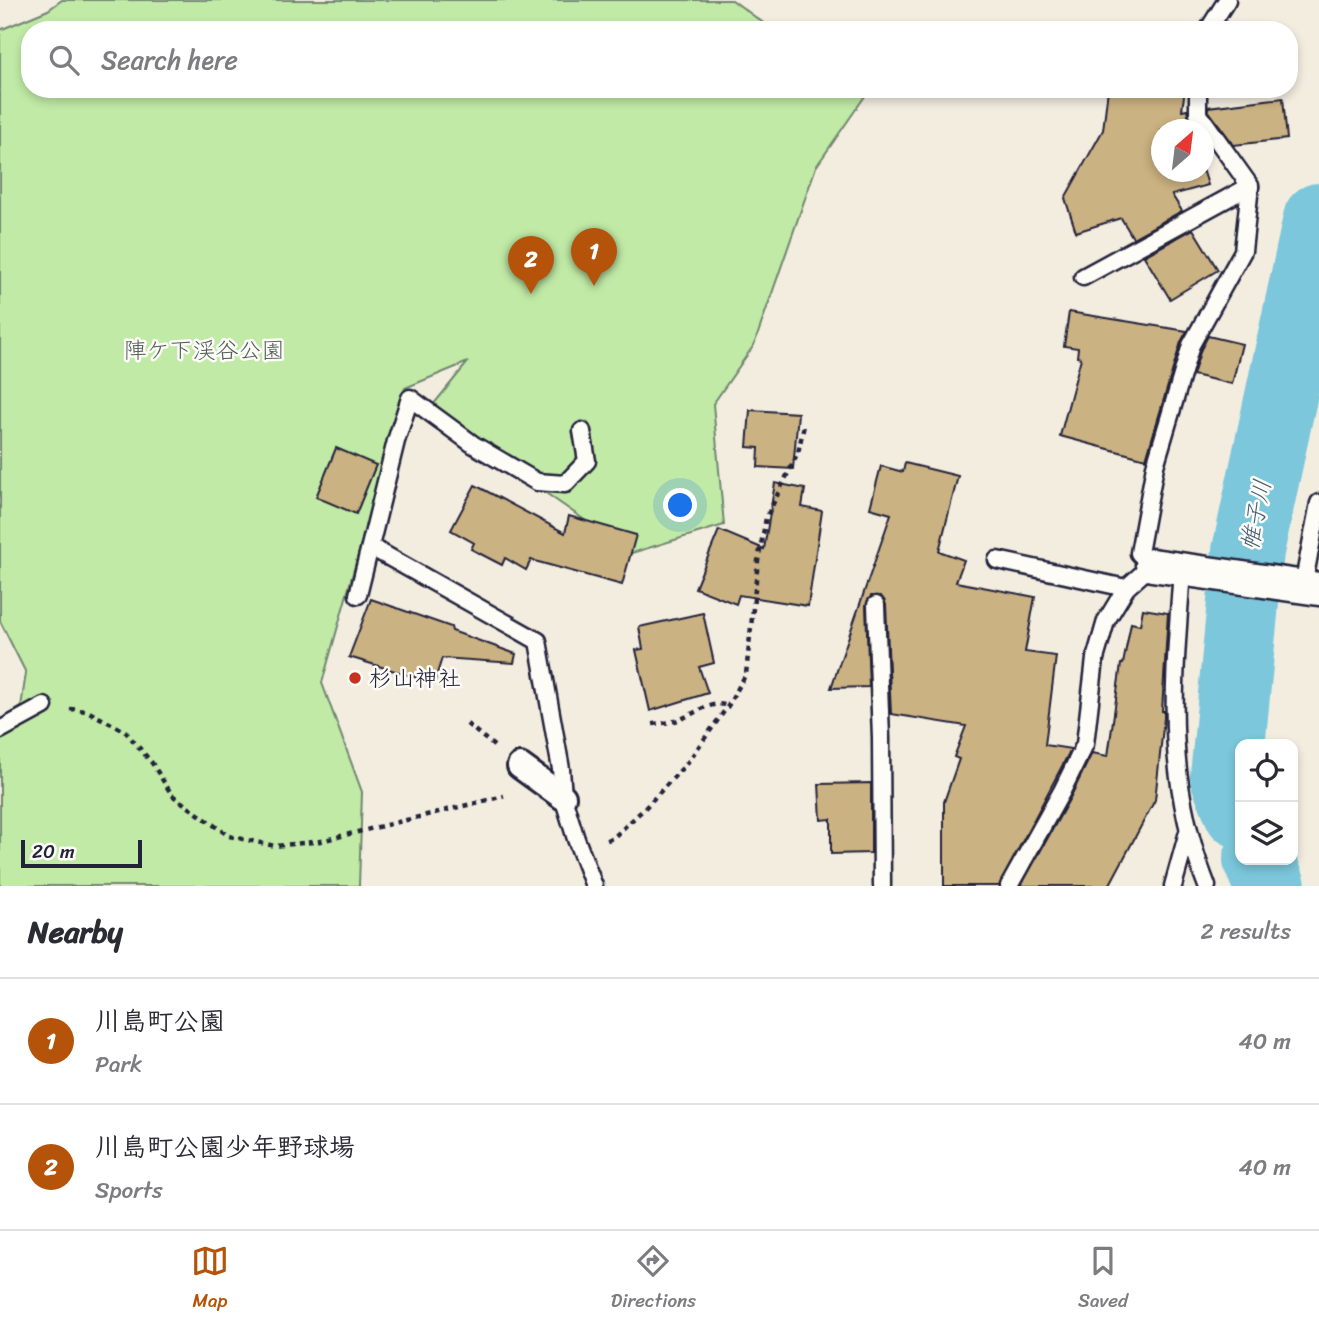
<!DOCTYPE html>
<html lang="en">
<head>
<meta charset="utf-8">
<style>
	body { margin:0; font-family:Sriracha,"Klee One",sans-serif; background:#f2f2f3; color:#2b2b33 }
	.controls { position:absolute; right:21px; bottom:21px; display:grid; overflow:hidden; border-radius:14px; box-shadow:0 4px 10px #0003 }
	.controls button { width:63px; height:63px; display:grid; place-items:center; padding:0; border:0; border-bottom:2px solid #e1e1e2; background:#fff; color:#2b2b33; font:35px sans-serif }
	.compass { position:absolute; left:1151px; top:119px; width:63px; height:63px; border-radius:50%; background:#fff; box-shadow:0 4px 10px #0003; rotate:28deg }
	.scale { position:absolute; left:21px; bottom:18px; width:121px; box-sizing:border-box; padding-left:7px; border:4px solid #22223b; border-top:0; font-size:19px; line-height:24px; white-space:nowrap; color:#22223b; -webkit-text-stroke:5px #fdfcf7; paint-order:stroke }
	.you { position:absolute; left:681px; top:506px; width:24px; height:24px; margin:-18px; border:5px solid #fff; border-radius:50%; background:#1a73e8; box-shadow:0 0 0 10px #1a73e833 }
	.badge { display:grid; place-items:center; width:46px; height:46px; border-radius:50%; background:#b45309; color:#fff; font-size:23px; font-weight:700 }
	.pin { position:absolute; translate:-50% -58px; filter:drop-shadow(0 2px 4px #0008) }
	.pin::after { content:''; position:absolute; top:37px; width:24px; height:21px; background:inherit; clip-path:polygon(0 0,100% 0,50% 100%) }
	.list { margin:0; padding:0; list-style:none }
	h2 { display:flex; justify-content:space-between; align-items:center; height:91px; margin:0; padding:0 28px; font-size:30px }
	h2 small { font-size:23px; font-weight:400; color:#7c7c81 }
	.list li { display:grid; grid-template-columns:46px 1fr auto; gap:21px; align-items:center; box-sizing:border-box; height:126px; padding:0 28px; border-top:2px solid #e1e1e2 }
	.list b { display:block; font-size:26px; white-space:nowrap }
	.list p { margin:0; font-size:23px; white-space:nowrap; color:#7c7c81 }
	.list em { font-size:23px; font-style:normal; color:#7c7c81 }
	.icon { flex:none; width:38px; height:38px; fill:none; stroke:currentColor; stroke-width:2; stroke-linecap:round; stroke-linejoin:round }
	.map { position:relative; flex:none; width:1319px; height:886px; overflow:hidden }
	.search { position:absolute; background:#fff; box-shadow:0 4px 10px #0003; left:21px; right:21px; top:21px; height:77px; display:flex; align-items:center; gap:18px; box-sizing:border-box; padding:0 24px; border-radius:28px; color:#7c7c81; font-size:26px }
	.sheet { height:343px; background:#fff }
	nav { display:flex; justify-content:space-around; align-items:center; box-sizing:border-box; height:98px; border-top:2px solid #e1e1e2; background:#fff; font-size:19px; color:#7c7c81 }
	nav a { display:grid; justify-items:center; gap:4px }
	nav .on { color:#b45309 }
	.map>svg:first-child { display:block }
	.green { fill:#c0eaa6; stroke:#718670; stroke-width:2 }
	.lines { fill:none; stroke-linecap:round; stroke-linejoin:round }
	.river { stroke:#7bc7db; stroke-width:72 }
	.building { fill:#cbb282; stroke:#22223b; stroke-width:2 }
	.service-casing { stroke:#22223b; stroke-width:21 }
	.pedestrian-casing { stroke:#22223b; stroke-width:30 }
	.minor-casing { stroke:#22223b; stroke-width:37 }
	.path { stroke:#22223b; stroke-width:4.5; stroke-dasharray:5 5; stroke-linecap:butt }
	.service { stroke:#fdfcf7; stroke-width:16 }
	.pedestrian { stroke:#fdfcf7; stroke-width:24 }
	.minor { stroke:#fdfcf7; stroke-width:32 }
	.poi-dot { fill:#c8321e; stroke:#fdfcf7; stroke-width:2.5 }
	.labels { text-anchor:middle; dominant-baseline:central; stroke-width:5; stroke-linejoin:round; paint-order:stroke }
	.park-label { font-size:23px; fill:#515e5b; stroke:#fdfcf7 }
	.poi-label { font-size:23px; fill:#22223b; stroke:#fdfcf7; text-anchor:start }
	.water-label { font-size:24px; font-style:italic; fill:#415c73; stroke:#fdfcf7 }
</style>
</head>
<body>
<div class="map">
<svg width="1319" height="886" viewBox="0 0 1319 886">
	<rect width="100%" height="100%" fill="#f3ede0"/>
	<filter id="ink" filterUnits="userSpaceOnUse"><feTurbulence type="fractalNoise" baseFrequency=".0143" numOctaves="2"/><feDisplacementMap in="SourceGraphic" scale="14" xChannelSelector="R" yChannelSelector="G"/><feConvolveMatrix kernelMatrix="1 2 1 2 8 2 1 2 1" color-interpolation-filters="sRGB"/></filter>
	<g filter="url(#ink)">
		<!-- green -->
		<path class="green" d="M 62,0 L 732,0 L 773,30 L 30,30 L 30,89 L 855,89 L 865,96 L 816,167 L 754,345 L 713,404 L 724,525 L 632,553 L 428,411 L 468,362 L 405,388 L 322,683 L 362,792 L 359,886 L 0,886 L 0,720 L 21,707 L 26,673 L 0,621 L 0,30 L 48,10 Z"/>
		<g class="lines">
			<!-- river -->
			<g class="river">
				<path d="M 1240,812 L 1226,777 L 1248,551 L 1319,219"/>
				<path d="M 1259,860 L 1270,886"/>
			</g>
		</g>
		<!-- building -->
		<g class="building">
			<path d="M 1108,89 L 1185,89 L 1182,110 L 1187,109 L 1189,118 L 1197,130 L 1161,130 L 1161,172 L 1203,172 L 1203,169 L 1208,185 L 1172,195 L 1182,211 L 1133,238 L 1121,218 L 1076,232 L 1065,198 L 1103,130 Z"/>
			<path d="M 1283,98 L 1287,139 L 1234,145 L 1208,110 L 1208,107 Z"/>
			<path d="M 1193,229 L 1218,270 L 1170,299 L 1144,256 Z"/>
			<path d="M 1069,312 L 1187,331 L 1181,342 L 1146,459 L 1060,436 L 1081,358 L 1077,357 L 1078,348 L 1064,346 Z"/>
			<path d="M 1208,336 L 1242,344 L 1232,384 L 1193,375 L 1201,349 Z"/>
			<path d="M 750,410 L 798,413 L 793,469 L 758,467 L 759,448 L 747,447 Z"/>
			<path d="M 336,448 L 376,465 L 356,514 L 316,497 Z"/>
			<path d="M 905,463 L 958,476 L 939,551 L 964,560 L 956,582 L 1035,597 L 1025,652 L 1056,656 L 1045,745 L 1071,749 L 999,886 L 944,886 L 944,802 L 959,759 L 954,757 L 966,726 L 891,714 L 886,605 L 881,596 L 871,596 L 866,605 L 869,687 L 831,688 L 891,514 L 870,508 L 881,466 L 903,472 Z"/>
			<path d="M 775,483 L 805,489 L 802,507 L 822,511 L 808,606 L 739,595 L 736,604 L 695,588 L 719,530 L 764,549 Z"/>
			<path d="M 475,485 L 565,533 L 569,516 L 636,535 L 622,585 L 531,560 L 526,570 L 505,558 L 502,565 L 471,549 L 474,543 L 451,530 Z"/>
			<path d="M 371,599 L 451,627 L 452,631 L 516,654 L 514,663 L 442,658 L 434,683 L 349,657 Z"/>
			<path d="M 1143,609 L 1168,613 L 1162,711 L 1164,711 L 1164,718 L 1155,800 L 1109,886 L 1021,886 L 1071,796 L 1092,753 L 1108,756 L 1121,664 L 1123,664 L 1131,623 L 1140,625 Z"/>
			<path d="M 703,613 L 714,663 L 699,667 L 708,693 L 650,711 L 636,650 L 643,649 L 639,627 Z"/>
			<path d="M 871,783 L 871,853 L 831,854 L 831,819 L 821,820 L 819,784 Z"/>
		</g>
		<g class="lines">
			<defs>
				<g id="service">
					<path d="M 1208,30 L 1227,0"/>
					<path d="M 1083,277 L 1250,186"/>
					<path d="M 371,547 L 538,641 L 561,769 L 563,797 L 576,839 L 594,886"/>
					<path d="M 997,560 L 1126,588"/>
					<path d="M 1182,570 C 1174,685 1163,775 1207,886"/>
					<path d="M 1303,586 L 1319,503"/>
					<path d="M 358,595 L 396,441 L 410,398 L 474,445 L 537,482 L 565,484 L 587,461 L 582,431"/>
					<path d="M 876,605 L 881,738 L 882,886"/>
					<path d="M 0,730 L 44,706"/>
					<path d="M 1009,886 L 1062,791 L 1085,744 L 1095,659 L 1106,621 L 1126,588 L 1152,565 L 1139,553 L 1155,466 L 1191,345 L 1243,251 L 1250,186 L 1198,113 L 1198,89"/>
					<path d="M 1173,886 L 1188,832"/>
				</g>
				<path id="pedestrian" d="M 520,766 L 563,797"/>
				<path id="minor" d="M 1152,565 L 1319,589"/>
			</defs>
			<!-- service casing -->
			<use href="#service" class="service-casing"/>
			<!-- pedestrian casing -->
			<use href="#pedestrian" class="pedestrian-casing"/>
			<!-- minor casing -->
			<use href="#minor" class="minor-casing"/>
			<!-- path -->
			<g class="path">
				<path d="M 70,709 L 87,711 L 125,731 L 152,763 L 172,795 L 229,836 L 275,846 L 321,841 L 504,796"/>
				<path d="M 467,724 L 494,746"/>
				<path d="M 653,724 C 660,723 668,723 675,721 C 693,716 710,699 728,706"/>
				<path d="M 607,840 L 613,838 L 645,808 L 687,763 L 728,706 L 746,674 L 758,561 L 766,518 L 798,453 L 804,425"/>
			</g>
			<!-- service -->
			<use href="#service" class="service"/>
			<!-- pedestrian -->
			<use href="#pedestrian" class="pedestrian"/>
			<!-- minor -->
			<use href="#minor" class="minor"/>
		</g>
	</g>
	<!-- markers -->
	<circle class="poi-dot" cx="355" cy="678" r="7"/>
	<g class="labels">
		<!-- park labels -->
		<g class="park-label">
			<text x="204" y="350">陣ケ下渓谷公園</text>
		</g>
		<!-- poi labels -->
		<g class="poi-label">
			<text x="369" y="678">杉山神社</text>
		</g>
		<!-- water labels -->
		<g class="water-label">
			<text transform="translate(1256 515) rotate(-79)">帷子川</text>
		</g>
	</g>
</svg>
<div class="controls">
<button><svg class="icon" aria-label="locate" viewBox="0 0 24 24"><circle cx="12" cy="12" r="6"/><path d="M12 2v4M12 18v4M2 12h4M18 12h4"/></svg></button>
<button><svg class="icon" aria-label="layers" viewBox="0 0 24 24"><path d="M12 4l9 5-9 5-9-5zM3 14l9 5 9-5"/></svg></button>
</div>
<svg class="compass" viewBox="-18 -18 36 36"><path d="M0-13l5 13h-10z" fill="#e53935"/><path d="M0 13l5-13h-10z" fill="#7c7c81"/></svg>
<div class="scale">20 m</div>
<div class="you"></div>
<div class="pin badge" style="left:594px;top:286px">1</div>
<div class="pin badge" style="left:531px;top:294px">2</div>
<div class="search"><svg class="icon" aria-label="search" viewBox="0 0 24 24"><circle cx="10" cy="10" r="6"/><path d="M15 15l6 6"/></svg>Search here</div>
</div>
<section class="sheet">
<h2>Nearby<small>2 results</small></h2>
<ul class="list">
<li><span class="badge">1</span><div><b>川島町公園</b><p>Park</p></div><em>40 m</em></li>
<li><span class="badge">2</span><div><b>川島町公園少年野球場</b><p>Sports</p></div><em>40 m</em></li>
</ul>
</section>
<nav>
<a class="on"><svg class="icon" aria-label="map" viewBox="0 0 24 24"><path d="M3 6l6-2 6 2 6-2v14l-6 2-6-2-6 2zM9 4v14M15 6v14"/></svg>Map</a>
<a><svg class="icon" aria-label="directions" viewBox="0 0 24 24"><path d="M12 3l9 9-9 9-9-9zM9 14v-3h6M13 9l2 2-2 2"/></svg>Directions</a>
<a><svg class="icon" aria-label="saved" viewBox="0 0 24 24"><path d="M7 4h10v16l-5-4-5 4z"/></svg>Saved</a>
</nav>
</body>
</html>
